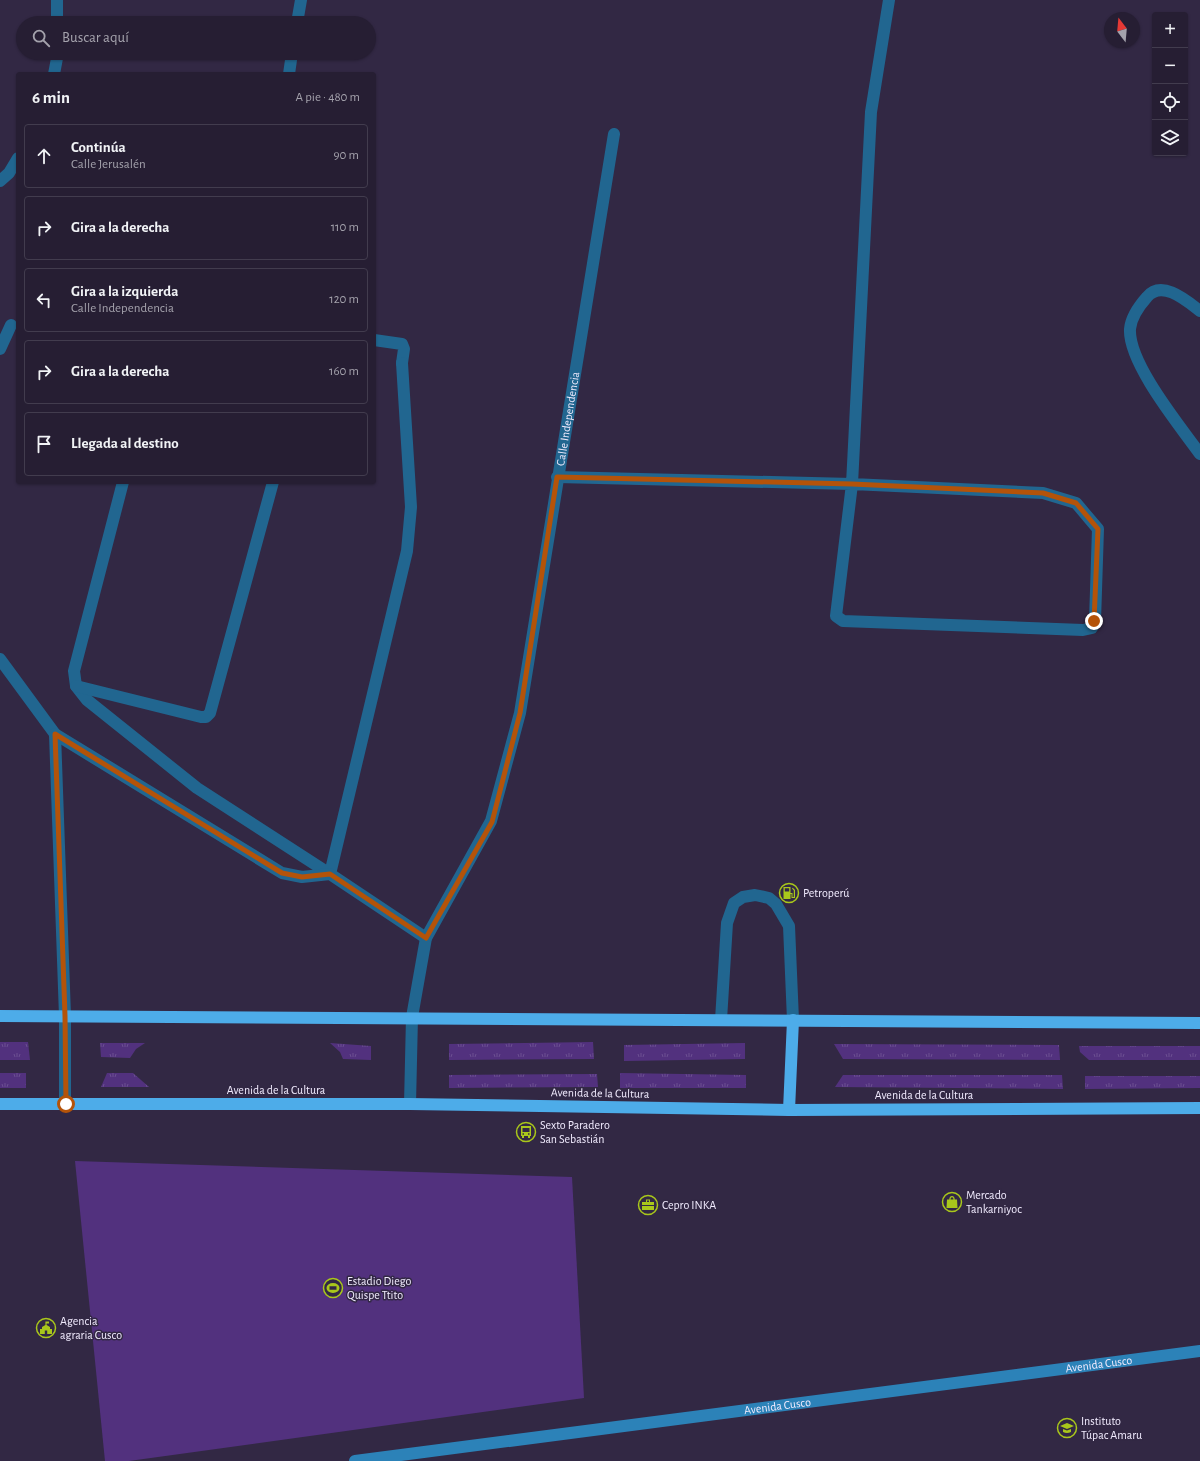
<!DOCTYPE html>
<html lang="es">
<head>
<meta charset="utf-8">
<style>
	body { margin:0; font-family:"Alegreya Sans",sans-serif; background:#322b3f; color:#f1f3f6 }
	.controls { position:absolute; right:12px; top:12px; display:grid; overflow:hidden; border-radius:4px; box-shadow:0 1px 3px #0004 }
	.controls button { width:36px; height:36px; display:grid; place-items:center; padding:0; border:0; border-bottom:1px solid #423c4e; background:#261e33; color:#f1f3f6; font:20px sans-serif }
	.compass { position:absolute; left:1104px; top:12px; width:36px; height:36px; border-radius:50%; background:#261e33; box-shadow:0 1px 3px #0004; rotate:344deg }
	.stop { position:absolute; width:12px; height:12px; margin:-9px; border:3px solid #b45309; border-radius:50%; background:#fff }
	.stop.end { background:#b45309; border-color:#fff; box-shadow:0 1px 4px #0008 }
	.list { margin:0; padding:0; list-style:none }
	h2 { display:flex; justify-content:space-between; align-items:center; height:52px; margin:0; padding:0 16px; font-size:17px }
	h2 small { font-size:13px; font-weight:400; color:#a4a2ac }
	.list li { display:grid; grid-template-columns:26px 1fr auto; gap:12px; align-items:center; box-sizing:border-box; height:64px; margin:0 8px 8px; padding:0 8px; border:1px solid #423c4e; border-radius:4px }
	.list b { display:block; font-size:15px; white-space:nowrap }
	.list p { margin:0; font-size:13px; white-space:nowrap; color:#a4a2ac }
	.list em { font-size:13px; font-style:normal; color:#a4a2ac }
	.icon { flex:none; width:22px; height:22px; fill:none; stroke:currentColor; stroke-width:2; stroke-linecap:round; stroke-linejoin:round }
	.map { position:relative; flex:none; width:1200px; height:1461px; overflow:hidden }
	.search { position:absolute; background:#261e33; box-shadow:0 1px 3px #0004; left:16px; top:16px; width:360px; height:44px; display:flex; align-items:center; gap:10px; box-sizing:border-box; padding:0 14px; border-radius:22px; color:#a4a2ac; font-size:15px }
	.panel { position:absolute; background:#261e33; box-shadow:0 1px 3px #0004; left:16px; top:72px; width:360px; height:412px; border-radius:4px }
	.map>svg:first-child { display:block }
	.grass { fill:url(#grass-tufts) }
	.pitch { fill:#52317e }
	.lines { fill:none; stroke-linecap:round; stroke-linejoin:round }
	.lane { stroke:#216690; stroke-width:12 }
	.street { stroke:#216690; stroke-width:12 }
	.secondary { stroke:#2c82b8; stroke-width:12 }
	.highway { stroke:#4dace9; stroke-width:12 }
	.route { stroke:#b45309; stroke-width:5 }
	.labels { text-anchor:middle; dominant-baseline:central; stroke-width:3; stroke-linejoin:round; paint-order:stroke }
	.street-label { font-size:12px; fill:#f1ebfe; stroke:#322844 }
	.poi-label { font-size:12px; fill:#f1ebfe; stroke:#322844; text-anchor:start }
</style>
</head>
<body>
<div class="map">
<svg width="1200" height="1461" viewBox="0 0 1200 1461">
	<defs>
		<pattern id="grass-tufts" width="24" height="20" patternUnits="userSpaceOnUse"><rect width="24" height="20" fill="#52317e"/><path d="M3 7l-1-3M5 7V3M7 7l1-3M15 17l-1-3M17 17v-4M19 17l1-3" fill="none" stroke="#6b4f91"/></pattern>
	</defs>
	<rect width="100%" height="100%" fill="#322844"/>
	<!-- grass -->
	<g class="grass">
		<path d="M 0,1042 L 28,1042 L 30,1060 L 0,1060 Z"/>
		<path d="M 593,1042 L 594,1059 L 449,1060 L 449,1044 Z"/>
		<path d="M 100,1043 L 145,1043 L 136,1049 L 130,1058 L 101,1057 Z"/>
		<path d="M 330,1043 L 371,1046 L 371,1060 L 343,1059 L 340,1052 Z"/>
		<path d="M 745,1043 L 745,1059 L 624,1061 L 624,1045 Z"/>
		<path d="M 834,1044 L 1059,1045 L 1060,1060 L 843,1059 Z"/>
		<path d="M 1079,1046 L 1200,1046 L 1200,1060 L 1089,1060 L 1080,1052 Z"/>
		<rect x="0" y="1073" width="26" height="15"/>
		<path d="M 107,1073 L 133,1073 L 149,1087 L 101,1087 Z"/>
		<path d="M 620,1073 L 746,1075 L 746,1088 L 620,1088 Z"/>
		<path d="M 597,1074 L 598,1087 L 449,1088 L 449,1075 Z"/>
		<path d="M 843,1075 L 1062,1075 L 1063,1089 L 835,1087 Z"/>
		<path d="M 1085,1076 L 1200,1076 L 1200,1088 L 1085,1089 Z"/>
	</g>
	<!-- pitch -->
	<path class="pitch" d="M 75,1161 L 572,1177 L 584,1398 L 129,1461 L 105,1461 Z"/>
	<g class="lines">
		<!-- lane -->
		<g class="lane">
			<path d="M 297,23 L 301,0"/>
			<path d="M 289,74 L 292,53"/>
			<path d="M 374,340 L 402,344 L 404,349 L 402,363"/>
			<path d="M 721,1020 L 727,923 L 734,903 L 743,897 L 755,895 L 769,898 L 776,904 L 789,926 L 793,1020"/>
		</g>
		<!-- street -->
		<g class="street">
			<path d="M 57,0 L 57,23"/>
			<path d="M 54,74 L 58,53"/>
			<path d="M 0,181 L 9,173 L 18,158"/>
			<path d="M 1200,311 C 1187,301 1162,279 1147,297 C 1139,306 1131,318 1130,329 C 1128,363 1180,426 1200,454"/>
			<path d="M 0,349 L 11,325"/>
			<path d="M 557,477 L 852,484 L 1043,493 L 1076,503 L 1098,529 L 1095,621 L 1092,628 L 1083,630 L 843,621 L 836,616 L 852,484 L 871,112 L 889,0"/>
			<path d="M 123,482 L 74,671 L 76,686 L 87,700 L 197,788 L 330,874 L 407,551 L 411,507 L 402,363"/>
			<path d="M 0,659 L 55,734 L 282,873 L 302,877 L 330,874 L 426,938"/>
			<path d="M 76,686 L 201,717 L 206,717 L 210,713 L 273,482"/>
			<path d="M 55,734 L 65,1016 L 65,1104"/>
			<path id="s1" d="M 410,1104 L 412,1017 L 426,938 L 491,821 L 520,713 L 614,134"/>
		</g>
		<!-- secondary -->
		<path class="secondary" id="s2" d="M 355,1461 L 1200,1351"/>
		<!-- highway -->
		<g class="highway">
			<path d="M 0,1016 L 1200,1023"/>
			<path d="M 0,1104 L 410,1104 L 789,1110 L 1200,1108"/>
			<path d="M 789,1110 L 793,1020"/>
		</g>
	</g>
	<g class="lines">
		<!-- route -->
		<path class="route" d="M 66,1104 L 65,1016 L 55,734 L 282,873 L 302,877 L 330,874 L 426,938 L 492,822 L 520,713 L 557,477 L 852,484 L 1043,493 L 1076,503 L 1098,529 L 1094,621"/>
	</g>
	<!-- icons -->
	<defs>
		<symbol id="fuel-ring" viewBox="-11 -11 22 22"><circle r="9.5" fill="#322844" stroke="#a9c71b" stroke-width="1.5"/><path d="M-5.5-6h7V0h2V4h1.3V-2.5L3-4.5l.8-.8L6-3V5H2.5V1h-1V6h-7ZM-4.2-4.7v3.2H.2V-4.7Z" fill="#a9c71b"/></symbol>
		<symbol id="bus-ring" viewBox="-11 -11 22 22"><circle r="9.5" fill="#322844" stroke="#a9c71b" stroke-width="1.5"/><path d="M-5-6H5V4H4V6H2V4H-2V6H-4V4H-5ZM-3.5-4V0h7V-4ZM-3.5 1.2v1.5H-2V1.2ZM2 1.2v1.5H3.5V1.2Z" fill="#a9c71b"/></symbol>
		<symbol id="shop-ring" viewBox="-11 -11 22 22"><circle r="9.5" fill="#322844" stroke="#a9c71b" stroke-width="1.5"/><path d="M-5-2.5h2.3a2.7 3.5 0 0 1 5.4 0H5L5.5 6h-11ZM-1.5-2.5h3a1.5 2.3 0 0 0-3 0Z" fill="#a9c71b"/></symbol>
		<symbol id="office-ring" viewBox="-11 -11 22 22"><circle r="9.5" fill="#322844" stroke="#a9c71b" stroke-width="1.5"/><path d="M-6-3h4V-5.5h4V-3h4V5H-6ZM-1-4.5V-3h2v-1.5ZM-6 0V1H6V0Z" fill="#a9c71b"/></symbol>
		<symbol id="stadium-ring" viewBox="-11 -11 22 22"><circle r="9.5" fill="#322844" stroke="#a9c71b" stroke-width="1.5"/><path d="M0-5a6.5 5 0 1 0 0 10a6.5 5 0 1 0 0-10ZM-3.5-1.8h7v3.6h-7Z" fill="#a9c71b"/></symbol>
		<symbol id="civic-ring" viewBox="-11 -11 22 22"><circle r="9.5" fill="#322844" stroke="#a9c71b" stroke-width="1.5"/><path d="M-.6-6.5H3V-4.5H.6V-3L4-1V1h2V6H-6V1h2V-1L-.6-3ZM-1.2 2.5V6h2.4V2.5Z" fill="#a9c71b"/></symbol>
		<symbol id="university-ring" viewBox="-11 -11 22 22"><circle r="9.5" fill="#322844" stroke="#a9c71b" stroke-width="1.5"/><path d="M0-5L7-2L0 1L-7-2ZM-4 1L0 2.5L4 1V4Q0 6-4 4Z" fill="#a9c71b"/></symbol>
	</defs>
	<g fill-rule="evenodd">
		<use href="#fuel-ring" x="778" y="882" width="22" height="22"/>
		<use href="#bus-ring" x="515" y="1121" width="22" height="22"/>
		<use href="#shop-ring" x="941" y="1191" width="22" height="22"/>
		<use href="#office-ring" x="637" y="1194" width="22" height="22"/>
		<use href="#stadium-ring" x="322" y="1277" width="22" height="22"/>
		<use href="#civic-ring" x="35" y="1317" width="22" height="22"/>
		<use href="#university-ring" x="1056" y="1417" width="22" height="22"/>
	</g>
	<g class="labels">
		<!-- street labels -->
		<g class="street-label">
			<text stroke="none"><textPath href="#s1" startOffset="711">Calle Independencia</textPath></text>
			<text x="276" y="1090">Avenida de la Cultura</text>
			<text transform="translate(600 1093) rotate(1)">Avenida de la Cultura</text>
			<text x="924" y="1095">Avenida de la Cultura</text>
			<text stroke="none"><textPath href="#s2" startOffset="750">Avenida Cusco</textPath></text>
			<text stroke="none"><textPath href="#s2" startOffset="426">Avenida Cusco</textPath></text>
		</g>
		<!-- poi labels -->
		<g class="poi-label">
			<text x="803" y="893">Petroperú</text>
			<text x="540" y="1125">Sexto Paradero<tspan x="540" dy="14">San Sebastián</tspan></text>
			<text x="966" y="1195">Mercado<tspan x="966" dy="14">Tankarniyoc</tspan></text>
			<text x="662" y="1205">Cepro INKA</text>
			<text x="347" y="1281">Estadio Diego<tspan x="347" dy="14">Quispe Ttito</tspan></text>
			<text x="60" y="1321">Agencia<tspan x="60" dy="14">agraria Cusco</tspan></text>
			<text x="1081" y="1421">Instituto<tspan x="1081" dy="14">Túpac Amaru</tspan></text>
		</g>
	</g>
</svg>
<div class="controls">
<button>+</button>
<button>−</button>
<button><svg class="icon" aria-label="locate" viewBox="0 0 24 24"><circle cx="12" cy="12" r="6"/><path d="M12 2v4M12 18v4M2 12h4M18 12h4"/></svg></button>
<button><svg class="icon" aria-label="layers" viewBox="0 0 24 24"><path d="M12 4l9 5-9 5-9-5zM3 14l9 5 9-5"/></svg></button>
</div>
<svg class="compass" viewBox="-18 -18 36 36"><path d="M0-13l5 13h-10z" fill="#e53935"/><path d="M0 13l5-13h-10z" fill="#a4a2ac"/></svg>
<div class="stop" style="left:66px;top:1104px"></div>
<div class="stop end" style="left:1094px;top:621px"></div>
<div class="search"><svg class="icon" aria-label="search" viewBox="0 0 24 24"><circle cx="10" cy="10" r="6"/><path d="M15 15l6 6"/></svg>Buscar aquí</div>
<section class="panel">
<h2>6 min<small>A pie · 480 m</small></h2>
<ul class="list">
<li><svg class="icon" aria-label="ahead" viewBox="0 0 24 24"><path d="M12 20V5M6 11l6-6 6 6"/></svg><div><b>Continúa</b><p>Calle Jerusalén</p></div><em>90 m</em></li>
<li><svg class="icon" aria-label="right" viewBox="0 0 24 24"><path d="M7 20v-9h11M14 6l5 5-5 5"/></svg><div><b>Gira a la derecha</b></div><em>110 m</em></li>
<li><svg class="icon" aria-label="left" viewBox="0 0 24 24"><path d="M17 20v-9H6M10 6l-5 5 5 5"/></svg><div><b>Gira a la izquierda</b><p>Calle Independencia</p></div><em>120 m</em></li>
<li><svg class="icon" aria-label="right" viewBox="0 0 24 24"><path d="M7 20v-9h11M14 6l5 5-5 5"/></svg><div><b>Gira a la derecha</b></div><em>160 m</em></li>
<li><svg class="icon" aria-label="arrive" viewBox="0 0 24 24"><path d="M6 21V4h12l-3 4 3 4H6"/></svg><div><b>Llegada al destino</b></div></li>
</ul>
</section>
</div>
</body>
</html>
